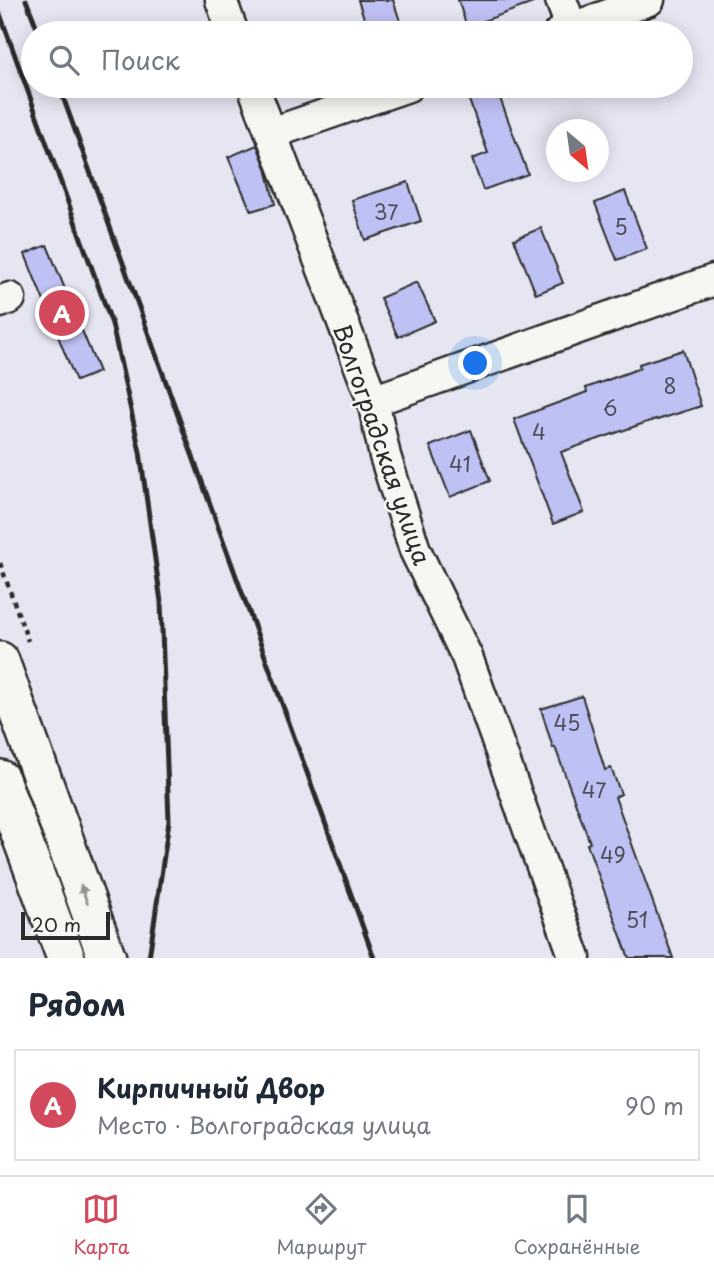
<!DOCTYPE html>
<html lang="ru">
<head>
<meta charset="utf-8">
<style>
	body { margin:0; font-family:"Playpen Sans",sans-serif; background:#f6f6f7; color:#1f2937 }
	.compass { position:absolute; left:546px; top:119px; width:63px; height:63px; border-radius:50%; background:#fff; box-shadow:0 4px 18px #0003; rotate:151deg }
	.scale { position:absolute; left:21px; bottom:18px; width:89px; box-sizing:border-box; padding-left:7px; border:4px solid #2b2b2b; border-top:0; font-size:19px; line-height:24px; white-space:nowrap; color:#2b2b2b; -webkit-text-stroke:5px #f6f6f2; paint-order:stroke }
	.you { position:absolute; left:476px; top:364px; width:24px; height:24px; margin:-18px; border:5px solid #fff; border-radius:50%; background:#1a73e8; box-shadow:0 0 0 10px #1a73e833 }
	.badge { display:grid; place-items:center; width:46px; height:46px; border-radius:50%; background:#d1495b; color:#fff; font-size:23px; font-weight:700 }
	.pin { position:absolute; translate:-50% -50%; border:4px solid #fff; box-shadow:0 2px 7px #0006 }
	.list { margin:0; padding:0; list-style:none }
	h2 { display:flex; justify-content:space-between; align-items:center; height:91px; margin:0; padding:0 28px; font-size:30px }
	h2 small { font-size:23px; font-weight:400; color:#747a83 }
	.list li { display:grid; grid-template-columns:46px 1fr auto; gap:21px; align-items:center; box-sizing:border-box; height:112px; margin:0 14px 14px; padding:0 14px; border:2px solid #e0e1e3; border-radius:0px }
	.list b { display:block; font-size:26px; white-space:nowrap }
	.list p { margin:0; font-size:23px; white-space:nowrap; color:#747a83 }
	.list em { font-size:23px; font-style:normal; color:#747a83 }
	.icon { flex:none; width:38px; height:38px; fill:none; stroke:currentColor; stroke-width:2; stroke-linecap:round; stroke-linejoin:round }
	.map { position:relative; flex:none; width:714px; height:958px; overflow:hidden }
	.search { position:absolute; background:#fff; box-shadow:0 4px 18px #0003; left:21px; right:21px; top:21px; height:77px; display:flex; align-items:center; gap:18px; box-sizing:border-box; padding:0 24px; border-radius:38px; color:#747a83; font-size:26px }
	.sheet { height:217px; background:#fff }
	nav { display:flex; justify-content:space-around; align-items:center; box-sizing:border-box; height:98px; border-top:2px solid #e0e1e3; background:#fff; font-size:19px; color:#747a83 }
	nav a { display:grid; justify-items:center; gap:4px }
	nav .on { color:#d1495b }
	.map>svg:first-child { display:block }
	.building { fill:#bec1f3; stroke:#2b2b2b; stroke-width:2 }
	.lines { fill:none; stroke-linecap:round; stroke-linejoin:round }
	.minor-casing { stroke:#2b2b2b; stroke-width:35 }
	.major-casing { stroke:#2b2b2b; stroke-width:42 }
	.path { stroke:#2b2b2b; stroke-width:4.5; stroke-dasharray:5 5; stroke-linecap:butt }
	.minor { stroke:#f6f6f2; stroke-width:30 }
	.major { stroke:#f6f6f2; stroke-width:37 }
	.rail { stroke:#2b2b2b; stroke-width:5 }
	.oneway { fill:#90908e }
	.labels { text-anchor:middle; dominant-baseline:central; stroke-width:5; stroke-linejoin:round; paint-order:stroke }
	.number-label { font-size:21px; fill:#50505d }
	.street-label { font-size:24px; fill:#2b2b2b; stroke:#f6f6f2 }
</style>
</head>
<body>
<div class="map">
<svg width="714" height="958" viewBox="0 0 714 958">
	<rect width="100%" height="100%" fill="#e5e6f2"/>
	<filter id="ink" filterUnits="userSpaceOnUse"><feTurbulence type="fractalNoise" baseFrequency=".0143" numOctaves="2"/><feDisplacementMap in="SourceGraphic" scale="14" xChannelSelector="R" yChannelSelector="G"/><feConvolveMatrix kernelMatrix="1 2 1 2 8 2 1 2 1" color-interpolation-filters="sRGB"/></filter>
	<g filter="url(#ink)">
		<!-- building -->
		<g class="building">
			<path d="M 358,0 L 393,0 L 404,33 L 369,33 Z"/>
			<path d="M 458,0 L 533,0 L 533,3 L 467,27 Z"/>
			<path d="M 497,90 L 528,174 L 483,190 L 472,159 L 488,153 L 469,100 Z"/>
			<path d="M 257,145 L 266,168 L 275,204 L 251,211 L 228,157 Z"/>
			<path d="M 408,182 L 421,221 L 365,240 L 352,200 Z"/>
			<path d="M 625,191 L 647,249 L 617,260 L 595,203 Z"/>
			<path d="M 541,228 L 563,283 L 536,294 L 514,239 Z"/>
			<path d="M 47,245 L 99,372 L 76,381 L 25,254 Z"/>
			<path d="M 417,282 L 435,321 L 398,337 L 380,298 Z"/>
			<path d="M 683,350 L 701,406 L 657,420 L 656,419 L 561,452 L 584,512 L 553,524 L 514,419 L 587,392 L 586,388 L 640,368 L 639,364 Z"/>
			<path d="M 471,430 L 490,481 L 450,497 L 430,446 Z"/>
			<path d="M 582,696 L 605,770 L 611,768 L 621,794 L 615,797 L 673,958 L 629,958 L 587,844 L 590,843 L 555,747 L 553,748 L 541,709 Z"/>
		</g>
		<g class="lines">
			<defs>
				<g id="minor">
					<path d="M 221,0 L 233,33"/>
					<path d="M 561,0 L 572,29"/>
					<path d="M 559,33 L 649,0"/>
					<path d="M 253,86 L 373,401 L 385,456 L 415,550 L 467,657 L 575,958"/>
					<path d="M 272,133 L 408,86"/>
					<path d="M 0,302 L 10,298"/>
					<path d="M 373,401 L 714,280"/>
				</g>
				<g id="major">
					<path d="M 0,661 L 107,958"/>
					<path d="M 0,779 L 66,958"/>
				</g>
			</defs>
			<!-- minor casing -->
			<use href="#minor" class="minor-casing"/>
			<!-- major casing -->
			<use href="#major" class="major-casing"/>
			<!-- path -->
			<path class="path" d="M 0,563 L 28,641"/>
			<!-- minor -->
			<use href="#minor" class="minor"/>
			<!-- major -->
			<use href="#major" class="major"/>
			<!-- rail -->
			<g class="rail">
				<path d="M 26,0 L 39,33"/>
				<path d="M 0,14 L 112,324 L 140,452 L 161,602 L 169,821 L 149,958"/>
				<path d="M 59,86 L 374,958"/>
			</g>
		</g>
		<!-- one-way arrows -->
		<defs><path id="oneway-solid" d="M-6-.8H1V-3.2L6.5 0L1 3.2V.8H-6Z" transform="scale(1.75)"/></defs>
		<use class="oneway" href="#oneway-solid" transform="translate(84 894) rotate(-110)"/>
	</g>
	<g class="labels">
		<!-- number labels -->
		<g class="number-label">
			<text x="386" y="211">37</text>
			<text x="621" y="226">5</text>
			<text x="670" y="385">8</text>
			<text x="610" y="407">6</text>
			<text x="539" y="431">4</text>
			<text x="460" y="463">41</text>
			<text x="567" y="722">45</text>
			<text x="594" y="789">47</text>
			<text x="613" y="854">49</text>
			<text x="637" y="919">51</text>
		</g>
		<!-- street labels -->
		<g class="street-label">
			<text transform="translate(383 444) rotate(71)">Волгоградская улица</text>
		</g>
	</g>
</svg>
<svg class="compass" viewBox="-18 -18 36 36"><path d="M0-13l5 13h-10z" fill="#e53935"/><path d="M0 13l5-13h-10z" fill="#747a83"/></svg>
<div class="scale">20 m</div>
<div class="you"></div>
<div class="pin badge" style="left:62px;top:313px">A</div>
<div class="search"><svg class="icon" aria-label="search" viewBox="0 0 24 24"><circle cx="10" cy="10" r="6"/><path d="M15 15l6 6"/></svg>Поиск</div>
</div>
<section class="sheet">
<h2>Рядом<small></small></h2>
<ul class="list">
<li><span class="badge">A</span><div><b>Кирпичный Двор</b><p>Место · Волгоградская улица</p></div><em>90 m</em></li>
</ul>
</section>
<nav>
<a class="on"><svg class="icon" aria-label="map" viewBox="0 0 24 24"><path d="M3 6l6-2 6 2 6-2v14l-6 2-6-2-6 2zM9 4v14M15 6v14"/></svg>Карта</a>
<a><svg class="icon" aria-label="directions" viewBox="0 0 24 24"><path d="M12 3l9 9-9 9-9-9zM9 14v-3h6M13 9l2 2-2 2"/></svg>Маршрут</a>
<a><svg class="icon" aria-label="saved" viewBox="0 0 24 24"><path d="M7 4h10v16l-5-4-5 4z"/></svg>Сохранённые</a>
</nav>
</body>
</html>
